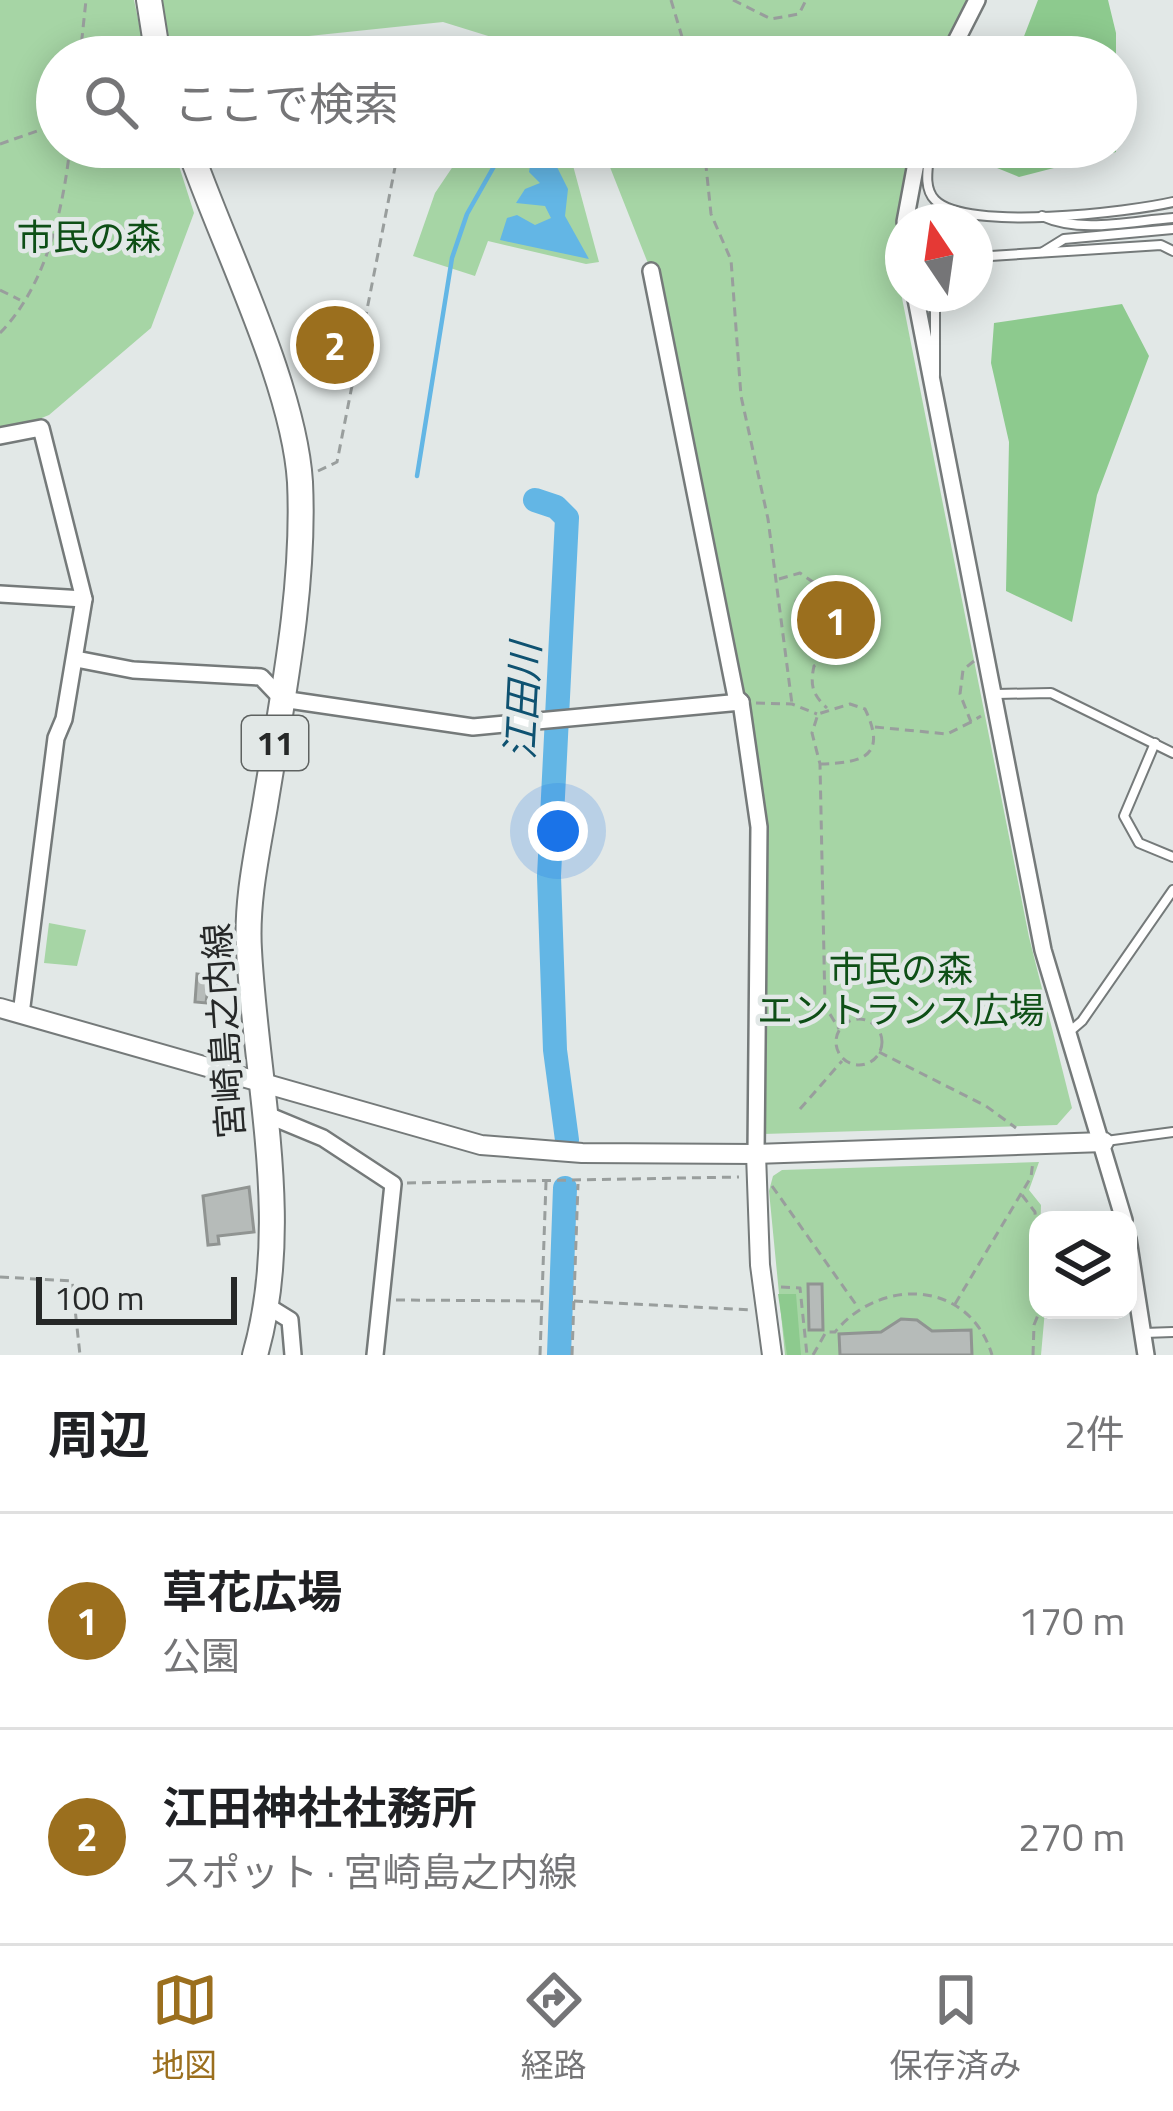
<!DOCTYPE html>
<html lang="ja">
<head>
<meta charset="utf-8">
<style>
	body { margin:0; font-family:"Titillium Web","Noto Sans JP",sans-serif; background:#f2f2f2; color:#202124 }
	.controls { position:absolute; right:36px; bottom:36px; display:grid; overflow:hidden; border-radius:24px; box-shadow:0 6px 30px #0003 }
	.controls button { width:108px; height:108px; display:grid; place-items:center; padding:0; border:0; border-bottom:3px solid #e0e0e0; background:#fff; color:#202124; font:60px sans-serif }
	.compass { position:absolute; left:885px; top:204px; width:108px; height:108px; border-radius:50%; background:#fff; box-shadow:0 6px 30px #0003; rotate:347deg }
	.scale { position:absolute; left:36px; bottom:30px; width:201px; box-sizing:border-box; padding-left:12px; border:6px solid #262828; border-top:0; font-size:33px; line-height:42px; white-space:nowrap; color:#262828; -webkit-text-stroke:9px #e2e8e7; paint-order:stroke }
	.you { position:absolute; left:558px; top:831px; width:42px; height:42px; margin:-30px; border:9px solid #fff; border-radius:50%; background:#1a73e8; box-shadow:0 0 0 18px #1a73e833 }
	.badge { display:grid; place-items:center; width:78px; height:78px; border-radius:50%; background:#9b6f1e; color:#fff; font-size:39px; font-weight:700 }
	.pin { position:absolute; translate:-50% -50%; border:6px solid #fff; box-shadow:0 3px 12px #0006 }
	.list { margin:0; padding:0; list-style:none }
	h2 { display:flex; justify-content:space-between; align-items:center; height:156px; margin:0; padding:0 48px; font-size:51px }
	h2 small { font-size:39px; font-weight:400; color:#757577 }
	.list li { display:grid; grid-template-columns:78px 1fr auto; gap:36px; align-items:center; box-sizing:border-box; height:216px; padding:0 48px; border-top:3px solid #e0e0e0 }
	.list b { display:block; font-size:45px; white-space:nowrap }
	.list p { margin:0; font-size:39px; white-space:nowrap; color:#757577 }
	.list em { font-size:39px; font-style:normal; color:#757577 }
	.icon { flex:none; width:66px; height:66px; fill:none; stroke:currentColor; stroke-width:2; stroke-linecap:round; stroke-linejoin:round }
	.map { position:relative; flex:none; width:1173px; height:1355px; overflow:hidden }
	.search { position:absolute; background:#fff; box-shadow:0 6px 30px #0003; left:36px; right:36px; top:36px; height:132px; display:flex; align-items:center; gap:30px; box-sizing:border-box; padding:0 42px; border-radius:66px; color:#757577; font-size:45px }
	.sheet { height:588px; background:#fff }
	nav { display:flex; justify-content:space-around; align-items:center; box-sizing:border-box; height:168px; border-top:3px solid #e0e0e0; background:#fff; font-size:33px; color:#757577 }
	nav a { display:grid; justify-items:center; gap:6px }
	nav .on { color:#9b6f1e }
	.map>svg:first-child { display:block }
	.green { fill:#a6d5a5 }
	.forest { fill:#8dca8e }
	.water { fill:#63b6e5 }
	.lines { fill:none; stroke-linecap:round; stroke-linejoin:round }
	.stream { stroke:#63b6e5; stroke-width:4.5 }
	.river { stroke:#63b6e5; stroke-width:24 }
	.building { fill:#b6bbb9; stroke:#909492; stroke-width:3 }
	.service-casing { stroke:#757a7a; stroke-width:12 }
	.minor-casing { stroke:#757a7a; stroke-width:20 }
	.tertiary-casing { stroke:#757a7a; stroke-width:22 }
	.primary-casing { stroke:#757a7a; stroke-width:28 }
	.path { stroke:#999e9d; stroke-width:3; stroke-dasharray:9 6; stroke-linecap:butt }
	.service { stroke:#fff; stroke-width:8 }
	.minor { stroke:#fff; stroke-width:15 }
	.tertiary { stroke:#fff; stroke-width:18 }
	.primary { stroke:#fff; stroke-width:24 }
	.labels { text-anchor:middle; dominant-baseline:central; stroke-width:9; stroke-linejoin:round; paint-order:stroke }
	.shield { fill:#e2e8e7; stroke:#5e6261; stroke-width:3 }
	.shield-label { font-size:33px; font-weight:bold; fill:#262828 }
	.park-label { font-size:36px; fill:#0e4f16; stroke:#e2e8e7 }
	.street-label { font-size:36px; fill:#262828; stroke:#e2e8e7 }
	.water-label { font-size:39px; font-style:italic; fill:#0f5271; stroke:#e2e8e7 }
</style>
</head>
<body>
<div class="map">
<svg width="1173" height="1355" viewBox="0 0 1173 1355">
	<rect width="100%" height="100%" fill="#e2e8e7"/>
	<!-- green -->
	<g class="green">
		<path d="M 0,0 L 134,0 L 146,57 L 57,57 L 57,147 L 173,147 L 194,213 L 151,328 L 49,415 L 0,435 Z"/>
		<path d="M 149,0 L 977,0 L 948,57 L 556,57 L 443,22 L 156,52 Z"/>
		<path d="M 466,147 L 568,147 L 599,262 L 586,264 L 488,241 L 475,276 L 413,256 L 435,193 Z"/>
		<path d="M 602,147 L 919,147 L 903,222 L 900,288 L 1029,937 L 1072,1108 L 1057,1125 L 763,1134 L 767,826 L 651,271 Z"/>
		<path d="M 49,923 L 86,930 L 77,966 L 44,963 Z"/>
		<path d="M 1039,1162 L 1029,1190 L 1041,1205 L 1038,1310 L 1045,1310 L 1041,1355 L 785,1355 L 769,1191 L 773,1176 L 782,1170 Z"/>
	</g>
	<!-- forest -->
	<g class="forest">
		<path d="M 1038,0 L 1108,0 L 1116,33 L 1116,152 L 1019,177 L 970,157 L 975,147 L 1116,147 L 1116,57 L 1016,57 Z"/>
		<path d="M 1122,304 L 1149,356 L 1097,495 L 1072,622 L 1006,591 L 1009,442 L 991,363 L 994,323 Z"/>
		<path d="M 778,1294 L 796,1294 L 801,1355 L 787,1355 Z"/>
	</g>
	<!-- water -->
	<path class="water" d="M 536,147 L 552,147 L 551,155 L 568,189 L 565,216 L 589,259 L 500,240 L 507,218 L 517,215 L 535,225 L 551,218 L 545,206 L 516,203 L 525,189 L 540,183 L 529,172 L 530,166 L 520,168 L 523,155 L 534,155 Z"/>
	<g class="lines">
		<!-- stream -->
		<path class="stream" d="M 417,476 L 452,258 L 467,214 L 505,147"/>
		<!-- river -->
		<g class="river">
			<path d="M 535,500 L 556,507 L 567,518 L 549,876 L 555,1050 L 567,1140"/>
			<path d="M 559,1355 L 565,1188"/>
		</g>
	</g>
	<!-- building -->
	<g class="building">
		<path d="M 329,332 L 347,337 L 341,357 L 323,352 Z"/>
		<path d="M 197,974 L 220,977 L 219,990 L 208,988 L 206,1003 L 195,1002 Z"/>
		<path d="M 249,1187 L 254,1232 L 218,1236 L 219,1244 L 208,1245 L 203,1196 Z"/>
		<path d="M 808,1284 L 822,1284 L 823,1330 L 809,1330 Z"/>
		<path d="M 901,1319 L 917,1320 L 932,1331 L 971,1330 L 972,1355 L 840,1355 L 839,1334 L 881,1332 Z"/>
	</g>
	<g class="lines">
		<defs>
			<g id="service">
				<path d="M 930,147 C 929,164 922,187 935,200 C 966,232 1130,212 1173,202"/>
				<path d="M 1042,216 C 1082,234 1131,221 1173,218"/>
				<path d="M 1043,252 L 1064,239 L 1173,229"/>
				<path d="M 975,257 L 1161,245 L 1173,251"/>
				<path d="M 935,375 L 935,294"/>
				<path d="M 996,694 L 1051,693 L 1173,753"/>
				<path d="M 1155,743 L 1124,816 L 1139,843 L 1173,857"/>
				<path d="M 1068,1033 L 1082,1021 L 1173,890"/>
				<path d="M 1106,1141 L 1173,1132"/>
				<path d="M 1144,1333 L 1173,1332"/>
			</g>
			<g id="minor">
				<path d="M 948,57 L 977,0"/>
				<path d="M 905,222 L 919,147"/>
				<path d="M 651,271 L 736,697 L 741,702 L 759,827 L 756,1154"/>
				<path d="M 915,294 L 1043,950 L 1124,1220"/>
				<path d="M 0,436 L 41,428 L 84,599 L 64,719 L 56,738 L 21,1014"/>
				<path d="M 0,594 L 84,599"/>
				<path d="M 76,659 L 133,670 L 261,677 L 282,699 L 473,727 L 741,702"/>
				<path d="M 265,1114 L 323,1138 L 393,1184 L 375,1355"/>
				<path d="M 1128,1239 L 1146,1355"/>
				<path d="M 269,1307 L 290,1320 L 293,1355"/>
			</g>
			<g id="tertiary">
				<path d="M 0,1008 L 481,1145 L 582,1153 L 756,1154 L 1104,1142"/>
				<path d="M 756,1154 L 760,1265 L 772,1355"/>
			</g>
			<g id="primary">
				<path d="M 149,0 L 158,57"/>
				<path d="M 189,147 C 222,243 294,384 300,482 C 305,589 282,700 265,806 C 257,853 246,902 249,950 C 256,1084 293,1223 255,1355"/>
			</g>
		</defs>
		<!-- service casing -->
		<use href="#service" class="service-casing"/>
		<!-- minor casing -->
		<use href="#minor" class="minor-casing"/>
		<!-- tertiary casing -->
		<use href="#tertiary" class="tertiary-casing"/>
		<!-- primary casing -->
		<use href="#primary" class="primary-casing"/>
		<!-- path -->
		<g class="path">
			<path d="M 671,0 L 688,57"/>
			<path d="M 733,0 L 771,19 L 799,14 L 806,0"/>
			<path d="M 80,57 L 86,0"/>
			<path d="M 0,144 L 57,124"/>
			<path d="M 704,147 L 711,214 L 731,260 L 741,396 L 768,519 L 792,704"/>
			<path d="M 0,290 L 20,300"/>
			<path d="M 0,333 C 46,286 63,210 70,147"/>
			<path d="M 318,471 L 337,462 L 399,147"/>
			<path d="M 779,579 L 800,573 L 813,582 L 796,601 C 797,630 808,637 830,649 L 830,655 L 814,666 C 810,685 812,694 827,708"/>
			<path d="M 820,643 L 826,618"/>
			<path d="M 974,661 L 963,670 L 960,694 L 971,722 L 981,716"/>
			<path d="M 756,703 L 792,704 L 817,714"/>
			<path d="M 875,727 L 947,734 L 971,722"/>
			<path d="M 820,764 C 862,763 888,757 865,709 L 850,704 L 818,714 L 812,733 L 820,764 L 825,1006 L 839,1029"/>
			<circle cx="859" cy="1042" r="23"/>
			<path d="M 879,1052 L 986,1106 L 1016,1128"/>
			<path d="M 800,1109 L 842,1061"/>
			<path d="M 407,1183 L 739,1177"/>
			<path d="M 772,1186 L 857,1306"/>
			<path d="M 1022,1195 L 1035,1212 L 1038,1266"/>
			<path d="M 0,1277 L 72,1281 L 80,1355"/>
			<path d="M 781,1287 L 800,1288 L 807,1355"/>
			<path d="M 396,1300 L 541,1301"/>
			<path d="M 574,1301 L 752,1310"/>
			<path d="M 955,1304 L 1031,1177 L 1033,1161"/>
			<path d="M 540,1355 L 546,1182"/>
			<path d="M 572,1355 L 578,1184"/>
			<path d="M 813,1355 L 826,1332 L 835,1332 C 880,1277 969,1279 992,1355"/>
			<path d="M 1033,1355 L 1034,1325 L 1040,1310"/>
		</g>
		<!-- service -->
		<use href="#service" class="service"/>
		<!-- minor -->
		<use href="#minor" class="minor"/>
		<!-- tertiary -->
		<use href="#tertiary" class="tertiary"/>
		<!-- primary -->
		<use href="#primary" class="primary"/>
	</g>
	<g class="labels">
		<!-- shield labels -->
		<rect class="shield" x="242" y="716" width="66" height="54" rx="9"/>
		<g class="shield-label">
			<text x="275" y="743">11</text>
		</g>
		<!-- park labels -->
		<g class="park-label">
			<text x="89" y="236">市民の森</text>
			<text x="901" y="968">市民の森<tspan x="901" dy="41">エントランス広場</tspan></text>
		</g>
		<!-- street labels -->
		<g class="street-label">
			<text transform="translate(223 1031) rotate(-94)">宮崎島之内線</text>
		</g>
		<!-- water labels -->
		<g class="water-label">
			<text transform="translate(522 701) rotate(-87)">江田川</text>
		</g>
	</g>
</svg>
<div class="controls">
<button><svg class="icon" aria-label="layers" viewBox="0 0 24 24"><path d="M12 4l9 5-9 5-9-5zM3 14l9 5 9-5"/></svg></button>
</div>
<svg class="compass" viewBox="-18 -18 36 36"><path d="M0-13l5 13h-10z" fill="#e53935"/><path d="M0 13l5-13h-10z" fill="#757577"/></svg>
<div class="scale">100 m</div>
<div class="you"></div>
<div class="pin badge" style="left:836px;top:620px">1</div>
<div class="pin badge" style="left:335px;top:345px">2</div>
<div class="search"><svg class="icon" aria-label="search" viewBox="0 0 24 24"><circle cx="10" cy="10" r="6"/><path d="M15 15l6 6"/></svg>ここで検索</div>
</div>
<section class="sheet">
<h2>周辺<small>2件</small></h2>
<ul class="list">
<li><span class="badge">1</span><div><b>草花広場</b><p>公園</p></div><em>170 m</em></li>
<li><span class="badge">2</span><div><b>江田神社社務所</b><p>スポット · 宮崎島之内線</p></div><em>270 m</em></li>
</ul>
</section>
<nav>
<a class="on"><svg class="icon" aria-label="map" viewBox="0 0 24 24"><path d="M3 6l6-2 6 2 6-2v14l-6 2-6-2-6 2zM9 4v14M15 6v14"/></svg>地図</a>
<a><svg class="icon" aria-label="directions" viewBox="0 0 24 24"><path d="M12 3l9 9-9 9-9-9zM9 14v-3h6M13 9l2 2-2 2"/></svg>経路</a>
<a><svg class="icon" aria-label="saved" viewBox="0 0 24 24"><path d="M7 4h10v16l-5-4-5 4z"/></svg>保存済み</a>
</nav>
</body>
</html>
